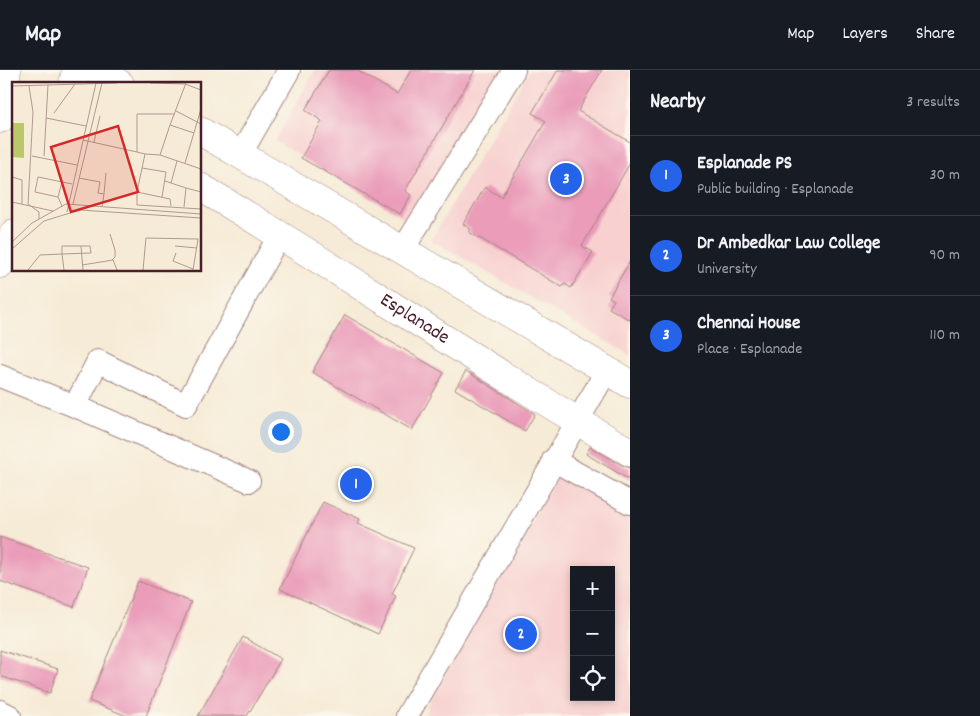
<!DOCTYPE html>
<html lang="en">
<head>
<meta charset="utf-8">
<style>
	body { margin:0; font-family:Dekko,sans-serif; background:#242831; color:#f1f3f6 }
	.controls { position:absolute; right:15px; bottom:15px; display:grid; overflow:hidden; border-radius:0px; box-shadow:0 2px 8px #0003 }
	.controls button { width:45px; height:45px; display:grid; place-items:center; padding:0; border:0; border-bottom:1px solid #363941; background:#171b24; color:#f1f3f6; font:25px sans-serif }
	.you { position:absolute; left:280px; top:361px; width:18px; height:18px; margin:-12px; border:4px solid #fff; border-radius:50%; background:#1a73e8; box-shadow:0 0 0 8px #1a73e833 }
	.badge { display:grid; place-items:center; width:32px; height:32px; border-radius:50%; background:#2563eb; color:#fff; font-size:16px; font-weight:700 }
	.pin { position:absolute; translate:-50% -50%; border:2px solid #fff; box-shadow:0 1px 5px #0006 }
	.list { margin:0; padding:0; list-style:none }
	h2 { display:flex; justify-content:space-between; align-items:center; height:65px; margin:0; padding:0 20px; font-size:21px }
	h2 small { font-size:16px; font-weight:400; color:#9ea1a6 }
	.list li { display:grid; grid-template-columns:32px 1fr auto; gap:15px; align-items:center; box-sizing:border-box; height:80px; padding:0 20px; border-top:1px solid #363941 }
	.list b { display:block; font-size:19px; white-space:nowrap }
	.list p { margin:0; font-size:16px; white-space:nowrap; color:#9ea1a6 }
	.list em { font-size:16px; font-style:normal; color:#9ea1a6 }
	.icon { flex:none; width:28px; height:28px; fill:none; stroke:currentColor; stroke-width:2; stroke-linecap:round; stroke-linejoin:round }
	.map { position:relative; flex:none; width:630px; height:646px; overflow:hidden }
	header { display:flex; align-items:center; gap:30px; box-sizing:border-box; height:70px; padding:0 25px; background:#171b24; border-bottom:1px solid #363941 }
	header strong { font-size:24px }
	nav { display:flex; gap:28px; margin-inline-start:auto; font-size:18px }
	main { display:flex }
	aside { flex:1; background:#171b24 }
	.map>svg:first-child { display:block }
	.built { fill:#f7d0cf; fill-rule:evenodd }
	.building { fill:#ea9cb9 }
	.lines { fill:none; stroke-linecap:round; stroke-linejoin:round }
	.minor-casing { stroke:#a08580; stroke-width:24 }
	.major-casing { stroke:#a08580; stroke-width:29 }
	.minor { stroke:#fff; stroke-width:22 }
	.major { stroke:#fff; stroke-width:28 }
	.labels { text-anchor:middle; dominant-baseline:central; stroke-width:4.5; stroke-linejoin:round; paint-order:stroke }
	.street-label { font-size:20px; fill:#4a1f2b; stroke:#fbf7ec }
	.inset-road { fill:none; stroke:#b19992; stroke-width:1 }
	.view { fill:#d62828; fill-opacity:0.15; stroke:#d62828; stroke-width:2.5 }
	.inset-edge { fill:none; stroke:#4a1f2b; stroke-width:2.5 }
</style>
</head>
<body>
<header>
<strong>Map</strong>
<nav><a>Map</a><a>Layers</a><a>Share</a></nav>
</header>
<main>
<div class="map">
<svg width="630" height="646" viewBox="0 0 630 646">
	<rect width="100%" height="100%" fill="#fbf7ec"/>
	<filter id="ink" filterUnits="userSpaceOnUse"><feTurbulence type="fractalNoise" baseFrequency=".02" numOctaves="2"/><feDisplacementMap in="SourceGraphic" scale="10" xChannelSelector="R" yChannelSelector="G"/><feConvolveMatrix kernelMatrix="1 2 1 2 8 2 1 2 1" color-interpolation-filters="sRGB"/></filter>
	<filter id="wash" filterUnits="userSpaceOnUse"><feTurbulence type="fractalNoise" baseFrequency=".0096" numOctaves="4" result="noise"/><feDisplacementMap in="SourceGraphic" scale="20" xChannelSelector="R" yChannelSelector="G"/><feGaussianBlur stdDeviation="1.12" result="paint"/><feColorMatrix in="noise" values="0 0 0 0 0 0 0 0 0 0 0 0 0 0 0 0 0 1.4 0 .05"/><feComposite in="paint" operator="in"/></filter>
	<g filter="url(#wash)">
		<rect width="100%" height="100%" fill="#f6ebd6"/>
		<!-- built -->
		<g class="built">
			<path d="M 315,0 L 500,0 L 410,152 L 275,71 Z"/>
			<path d="M 530,0 L 630,0 L 630,285 L 431,170 Z"/>
			<path d="M 557,407 L 630,437 L 630,646 L 425,646 L 431,629 ZM 574,500 L 611,500 L 611,627 L 574,627 Z"/>
		</g>
		<g id="blocks">
			<!-- building -->
			<g class="building">
				<path d="M 329,0 L 356,0 L 397,24 L 411,0 L 475,0 L 405,121 L 411,125 L 400,144 L 301,88 L 322,51 L 305,40 Z"/>
				<path d="M 558,0 L 602,0 L 578,41 L 630,72 L 630,93 L 582,176 L 593,182 L 571,218 L 565,214 L 562,217 L 469,162 L 471,159 L 463,154 L 485,117 L 501,127 L 546,51 L 532,43 Z"/>
				<path d="M 630,191 L 630,250 L 609,238 L 614,230 L 609,227 Z"/>
				<path d="M 345,245 L 444,303 L 412,360 L 312,302 Z"/>
				<path d="M 466,301 L 535,344 L 525,361 L 455,319 Z"/>
				<path d="M 590,377 L 622,395 L 630,398 L 630,410 L 586,384 Z"/>
				<path d="M 323,432 L 360,449 L 358,453 L 414,478 L 392,524 L 396,526 L 378,564 L 280,519 Z"/>
				<path d="M 0,467 L 88,497 L 74,537 L 0,511 Z"/>
				<path d="M 138,511 L 191,532 L 146,646 L 127,646 L 89,631 Z"/>
				<path d="M 243,567 L 281,589 L 247,646 L 198,646 Z"/>
				<path d="M 0,580 L 58,599 L 50,623 L 0,606 Z"/>
			</g>
		</g>
	</g>
	<g filter="url(#ink)">
		<use href="#blocks" fill-opacity="0" stroke="#a08580" stroke-width="1"/>
		<g class="lines">
			<defs>
				<g id="minor">
					<path d="M 240,85 L 289,0"/>
					<path d="M 402,181 L 514,0"/>
					<path d="M 0,306 L 75,336 L 98,291 L 186,335 L 280,164"/>
					<path d="M 75,336 L 249,411"/>
					<path d="M 553,390 L 630,433"/>
					<path d="M 0,641 L 10,646"/>
					<path d="M 407,646 L 607,300"/>
				</g>
				<g id="major">
					<path d="M 96,0 L 120,14"/>
					<path d="M 73,14 L 76,0"/>
					<path d="M 0,49 L 7,0"/>
					<path d="M 200,61 L 630,314"/>
					<path id="s1" d="M 200,117 C 345,202 484,298 630,382"/>
					<path d="M 0,194 L 14,163"/>
				</g>
			</defs>
			<!-- minor casing -->
			<use href="#minor" class="minor-casing"/>
			<!-- major casing -->
			<use href="#major" class="major-casing"/>
			<!-- minor -->
			<use href="#minor" class="minor"/>
			<!-- major -->
			<use href="#major" class="major"/>
		</g>
	</g>
	<g class="labels">
		<!-- street labels -->
		<g class="street-label">
			<text stroke="none"><textPath href="#s1" startOffset="252">Esplanade</textPath></text>
		</g>
	</g>
	<!-- overview -->
	<g transform="translate(12 12)">
		<rect width="189" height="189" fill="#f6ebd6"/>
		<path d="M 0,41 L 12,41 L 12,76 L 0,75 Z" fill="#bbc86a"/>
		<path class="inset-road" d="M 138,1 L 173,2 L 189,8M 0,4 L 105,1M 17,4 L 21,30 L 16,122 L 27,130 L 27,137M 164,29 L 189,42M 42,31 L 63,2M 34,36 L 74,44M 158,43 L 174,1M 182,51 L 158,43 L 148,73 L 189,87M 71,58 L 125,70 L 125,32 L 163,32M 82,60 L 88,34M 125,70 L 133,72 L 125,110 L 158,117 L 159,124M 133,72 L 148,73M 20,74 L 65,83M 32,74 L 36,3M 173,81 L 189,27M 130,86 L 154,90 L 150,115M 0,95 L 10,98 L 10,122M 67,96 L 88,100 L 86,111 L 92,112 L 90,125M 153,99 L 174,106 L 172,125M 159,101 L 165,79M 174,106 L 189,110M 125,111 L 125,123 L 189,127M 92,112 L 94,91M 46,115 L 50,100M 0,120 L 41,129M 61,122 L 90,1M 50,124 L 46,115 L 23,110 L 26,95 L 60,102M 55,130 L 84,1M 98,152 L 103,168 L 103,175 L 100,178M 0,160 L 20,141 L 54,122 L 189,132M 69,164 L 71,188M 163,164 L 185,166M 0,167 L 32,139 L 68,128 L 189,136M 164,171 L 161,179 L 181,187M 70,183 L 101,178 L 105,188M 16,188 L 28,173 L 50,172 L 79,171 L 78,164 L 50,164 L 50,172 L 52,188M 131,188 L 134,156 L 186,157 L 181,188"/>
		<path class="view" d="M 106,44 L 126,110 L 59,130 L 39,65 Z"/>
		<rect width="189" height="189" class="inset-edge"/>
	</g>
</svg>
<div class="controls">
<button>+</button>
<button>−</button>
<button><svg class="icon" aria-label="locate" viewBox="0 0 24 24"><circle cx="12" cy="12" r="6"/><path d="M12 2v4M12 18v4M2 12h4M18 12h4"/></svg></button>
</div>
<div class="you"></div>
<div class="pin badge" style="left:356px;top:414px">1</div>
<div class="pin badge" style="left:521px;top:564px">2</div>
<div class="pin badge" style="left:566px;top:109px">3</div>
</div>
<aside>
<h2>Nearby<small>3 results</small></h2>
<ul class="list">
<li><span class="badge">1</span><div><b>Esplanade PS</b><p>Public building · Esplanade</p></div><em>30 m</em></li>
<li><span class="badge">2</span><div><b>Dr Ambedkar Law College</b><p>University</p></div><em>90 m</em></li>
<li><span class="badge">3</span><div><b>Chennai House</b><p>Place · Esplanade</p></div><em>110 m</em></li>
</ul>
</aside>
</main>
</body>
</html>
